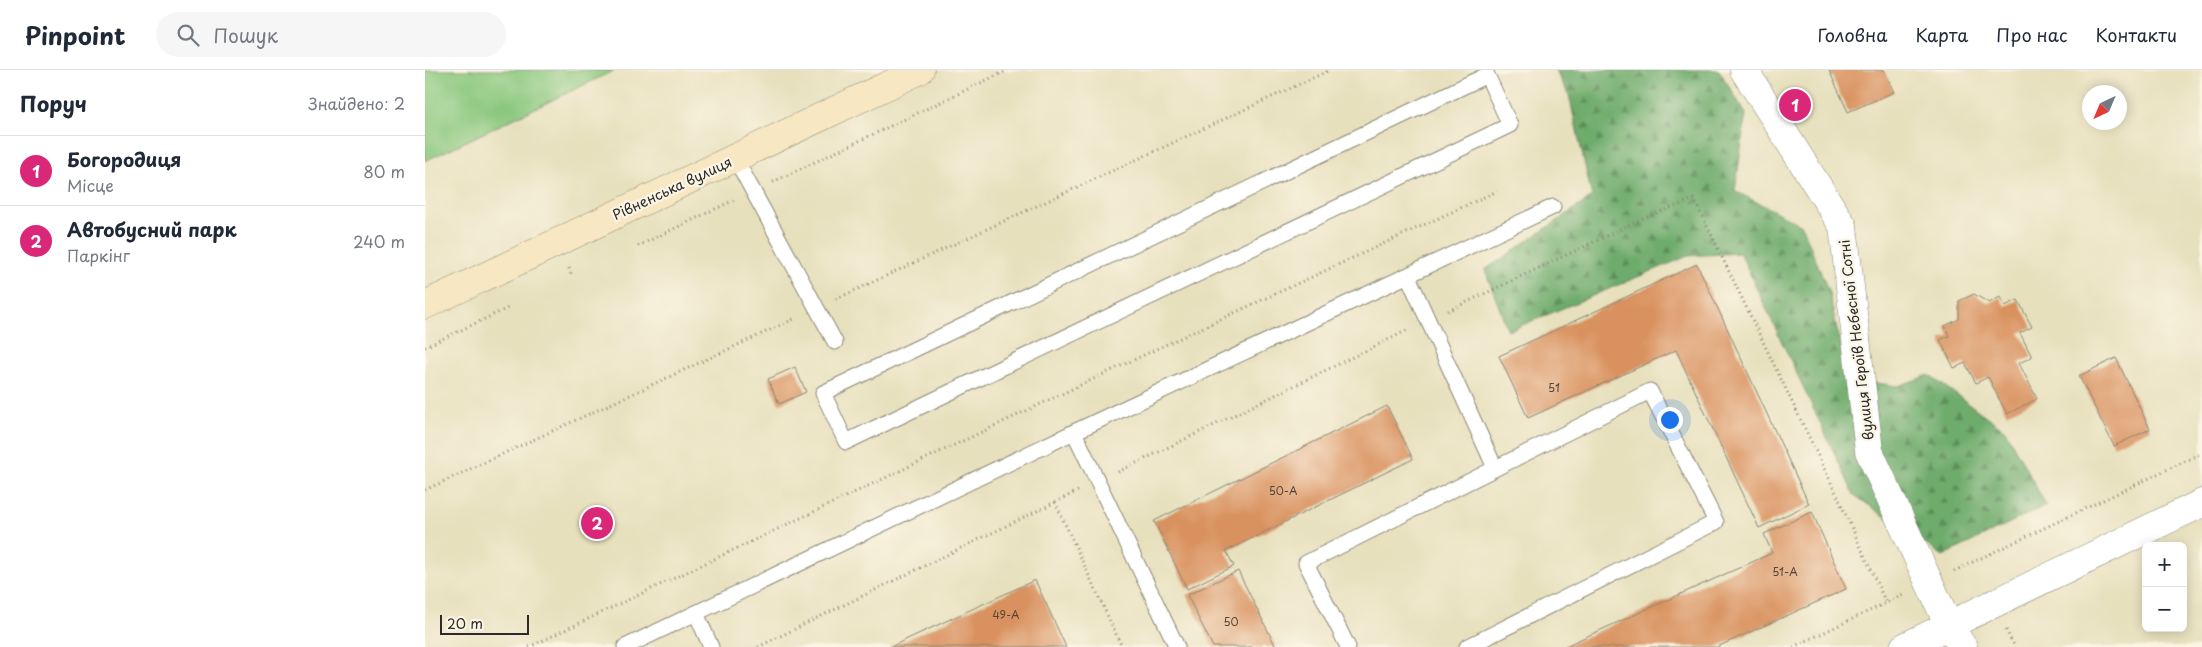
<!DOCTYPE html>
<html lang="uk">
<head>
<meta charset="utf-8">
<style>
	body { margin:0; font-family:"Playpen Sans",sans-serif; background:#f6f6f7; color:#1f2937 }
	.controls { position:absolute; right:15px; bottom:15px; display:grid; overflow:hidden; border-radius:8px; box-shadow:0 2px 12px #0003 }
	.controls button { width:45px; height:45px; display:grid; place-items:center; padding:0; border:0; border-bottom:1px solid #e0e1e3; background:#fff; color:#1f2937; font:25px sans-serif }
	.compass { position:absolute; left:1657px; top:15px; width:45px; height:45px; border-radius:50%; background:#fff; box-shadow:0 2px 12px #0003; rotate:224deg }
	.scale { position:absolute; left:15px; bottom:12px; width:89px; box-sizing:border-box; padding-left:5px; border:2px solid #2b2b2b; border-top:0; font-size:14px; line-height:18px; white-space:nowrap; color:#2b2b2b; -webkit-text-stroke:4px #fcf5e5; paint-order:stroke }
	.you { position:absolute; left:1244px; top:349px; width:18px; height:18px; margin:-12px; border:4px solid #fff; border-radius:50%; background:#1a73e8; box-shadow:0 0 0 8px #1a73e833 }
	.badge { display:grid; place-items:center; width:32px; height:32px; border-radius:50%; background:#db2777; color:#fff; font-size:16px; font-weight:700 }
	.pin { position:absolute; translate:-50% -50%; border:2px solid #fff; box-shadow:0 1px 5px #0006 }
	.list { margin:0; padding:0; list-style:none }
	h2 { display:flex; justify-content:space-between; align-items:center; height:65px; margin:0; padding:0 20px; font-size:21px }
	h2 small { font-size:16px; font-weight:400; color:#747a83 }
	.list li { display:grid; grid-template-columns:32px 1fr auto; gap:15px; align-items:center; box-sizing:border-box; height:70px; padding:0 20px; border-top:1px solid #e0e1e3 }
	.list b { display:block; font-size:19px; white-space:nowrap }
	.list p { margin:0; font-size:16px; white-space:nowrap; color:#747a83 }
	.list em { font-size:16px; font-style:normal; color:#747a83 }
	.icon { flex:none; width:28px; height:28px; fill:none; stroke:currentColor; stroke-width:2; stroke-linecap:round; stroke-linejoin:round }
	.map { position:relative; flex:none; width:1777px; height:577px; overflow:hidden }
	header { display:flex; align-items:center; gap:30px; box-sizing:border-box; height:70px; padding:0 25px; background:#fff; border-bottom:1px solid #e0e1e3 }
	header strong { font-size:24px }
	nav { display:flex; gap:28px; margin-inline-start:auto; font-size:18px }
	.search { width:350px; height:45px; background:#f6f6f7; display:flex; align-items:center; gap:12px; box-sizing:border-box; padding:0 18px; border-radius:28px; color:#747a83; font-size:19px }
	main { display:flex }
	aside { flex:1; background:#fff }
	.map>svg:first-child { display:block }
	.green { fill:#89c77d; stroke:#5a7954 }
	.forest { fill:url(#forest-firs); stroke:#4c6c4c }
	.building { fill:#d9925f }
	.lines { fill:none; stroke-linecap:round; stroke-linejoin:round }
	.lane-casing { stroke:#898674; stroke-width:17 }
	.street-casing { stroke:#898674; stroke-width:29 }
	.secondary-casing { stroke:#898674; stroke-width:29 }
	.path { stroke:#898674; stroke-width:3; stroke-dasharray:1 4; stroke-linecap:butt }
	.lane { stroke:#fff; stroke-width:15 }
	.street { stroke:#fff; stroke-width:28 }
	.secondary { stroke:#f7e8c3; stroke-width:28 }
	.labels { text-anchor:middle; dominant-baseline:central; stroke-width:4.5; stroke-linejoin:round; paint-order:stroke }
	.number-label { font-size:11px; fill:#564538 }
	.street-label { font-size:14px; fill:#2b2b2b; stroke:#fcf5e5 }
</style>
</head>
<body>
<header>
<strong>Pinpoint</strong>
<div class="search"><svg class="icon" aria-label="search" viewBox="0 0 24 24"><circle cx="10" cy="10" r="6"/><path d="M15 15l6 6"/></svg>Пошук</div>
<nav><a>Головна</a><a>Карта</a><a>Про нас</a><a>Контакти</a></nav>
</header>
<main>
<aside>
<h2>Поруч<small>Знайдено: 2</small></h2>
<ul class="list">
<li><span class="badge">1</span><div><b>Богородиця</b><p>Місце</p></div><em>80 m</em></li>
<li><span class="badge">2</span><div><b>Автобусний парк</b><p>Паркінг</p></div><em>240 m</em></li>
</ul>
</aside>
<div class="map">
<svg width="1777" height="577" viewBox="0 0 1777 577">
	<defs>
		<pattern id="forest-firs" width="22" height="20" patternUnits="userSpaceOnUse" patternTransform="scale(1.25)"><rect width="22" height="20" fill="#6eac6c"/><path d="M5 1l3.5 6h-7zM16 11l3.5 6h-7z" fill="#5b8c59"/></pattern>
	</defs>
	<rect width="100%" height="100%" fill="#fcf5e5"/>
	<filter id="ink" filterUnits="userSpaceOnUse"><feTurbulence type="fractalNoise" baseFrequency=".02" numOctaves="2"/><feDisplacementMap in="SourceGraphic" scale="10" xChannelSelector="R" yChannelSelector="G"/><feConvolveMatrix kernelMatrix="1 2 1 2 8 2 1 2 1" color-interpolation-filters="sRGB"/></filter>
	<filter id="wash" filterUnits="userSpaceOnUse"><feTurbulence type="fractalNoise" baseFrequency=".0096" numOctaves="4" result="noise"/><feDisplacementMap in="SourceGraphic" scale="20" xChannelSelector="R" yChannelSelector="G"/><feGaussianBlur stdDeviation="1.12" result="paint"/><feColorMatrix in="noise" values="0 0 0 0 0 0 0 0 0 0 0 0 0 0 0 0 0 1.4 0 .05"/><feComposite in="paint" operator="in"/></filter>
	<g filter="url(#wash)">
		<rect width="100%" height="100%" fill="#e7e0bd"/>
		<!-- green -->
		<path class="green" d="M 0,0 L 190,0 L 0,91 Z"/>
		<!-- forest -->
		<path class="forest" d="M 1130,0 L 1294,0 L 1321,44 L 1310,121 L 1377,155 L 1404,223 L 1423,309 L 1473,316 L 1504,305 L 1580,360 L 1621,435 L 1518,486 L 1429,425 L 1315,183 L 1263,186 L 1083,261 L 1060,200 L 1167,127 L 1144,25 Z"/>
		<g id="blocks">
			<!-- building -->
			<g class="building">
				<path d="M 1404,0 L 1459,0 L 1469,22 L 1423,42 Z"/>
				<path d="M 1272,194 L 1384,434 L 1334,458 L 1251,280 L 1103,348 L 1074,286 Z"/>
				<path d="M 1549,224 L 1564,233 L 1575,227 L 1580,236 L 1593,230 L 1607,257 L 1595,263 L 1607,287 L 1594,293 L 1612,329 L 1582,344 L 1563,307 L 1551,313 L 1540,293 L 1529,298 L 1515,270 L 1524,266 L 1520,256 L 1534,249 L 1534,231 Z"/>
				<path d="M 1691,288 L 1725,359 L 1689,376 L 1654,306 Z"/>
				<path d="M 370,297 L 381,322 L 354,334 L 343,309 Z"/>
				<path d="M 962,336 L 988,389 L 801,481 L 809,496 L 762,519 L 729,451 Z"/>
				<path d="M 1387,442 L 1421,519 L 1292,577 L 1138,577 L 1347,483 L 1339,464 Z"/>
				<path d="M 813,501 L 851,577 L 788,577 L 762,525 Z"/>
				<path d="M 610,510 L 641,577 L 465,577 Z"/>
			</g>
		</g>
	</g>
	<g filter="url(#ink)">
		<use href="#blocks" fill-opacity="0" stroke="#898674" stroke-width="1"/>
		<g class="lines">
			<defs>
				<g id="lane">
					<path d="M 1062,5 L 1085,55 L 421,372 L 398,323 Z"/>
					<path d="M 310,88 L 410,272"/>
					<path d="M 983,206 L 1070,398"/>
					<path d="M 649,362 L 752,577"/>
					<path d="M 271,543 L 286,577"/>
					<path d="M 200,577 L 649,362 L 1128,137"/>
					<path d="M 923,577 L 881,493 L 1225,321 L 1291,452 L 1042,577"/>
				</g>
				<g id="street">
					<path d="M 1319,0 L 1418,156 L 1444,381 L 1524,556 L 1538,577"/>
					<path d="M 1479,577 L 1777,433"/>
				</g>
				<path id="secondary" d="M 0,235 L 495,0"/>
			</defs>
			<!-- lane casing -->
			<use href="#lane" class="lane-casing"/>
			<!-- street casing -->
			<use href="#street" class="street-casing"/>
			<!-- secondary casing -->
			<use href="#secondary" class="secondary-casing"/>
			<!-- path -->
			<g class="path">
				<path d="M 348,112 L 583,0"/>
				<path d="M 213,176 L 309,130"/>
				<path d="M 144,198 L 147,207"/>
				<path d="M 411,229 L 905,0"/>
				<path d="M 1023,241 L 1219,148 L 1269,129 L 1411,423 L 1461,533"/>
				<path d="M 0,277 L 83,238"/>
				<path d="M 693,402 L 983,260"/>
				<path d="M 0,420 L 371,248"/>
				<path d="M 630,432 L 697,577"/>
				<path d="M 1529,501 L 1777,383"/>
				<path d="M 1581,560 L 1590,577"/>
				<path d="M 104,577 L 740,275 L 1072,121"/>
				<path d="M 333,577 L 653,421"/>
				<path d="M 1368,577 L 1478,525"/>
			</g>
			<!-- lane -->
			<use href="#lane" class="lane"/>
			<!-- street -->
			<use href="#street" class="street"/>
			<!-- secondary -->
			<use href="#secondary" class="secondary"/>
		</g>
	</g>
	<g class="labels">
		<!-- number labels -->
		<g class="number-label">
			<text x="1129" y="317">51</text>
			<text x="858" y="420">50-А</text>
			<text x="1360" y="501">51-А</text>
			<text x="581" y="544">49-А</text>
			<text x="806" y="551">50</text>
		</g>
		<!-- street labels -->
		<g class="street-label">
			<text transform="translate(247 118) rotate(-25)">Рівненська вулиця</text>
			<text transform="translate(1431 270) rotate(-97)">вулиця Героїв Небесної Сотні</text>
		</g>
	</g>
</svg>
<div class="controls">
<button>+</button>
<button>−</button>
</div>
<svg class="compass" viewBox="-18 -18 36 36"><path d="M0-13l5 13h-10z" fill="#e53935"/><path d="M0 13l5-13h-10z" fill="#747a83"/></svg>
<div class="scale">20 m</div>
<div class="you"></div>
<div class="pin badge" style="left:1370px;top:35px">1</div>
<div class="pin badge" style="left:172px;top:453px">2</div>
</div>
</main>
</body>
</html>
